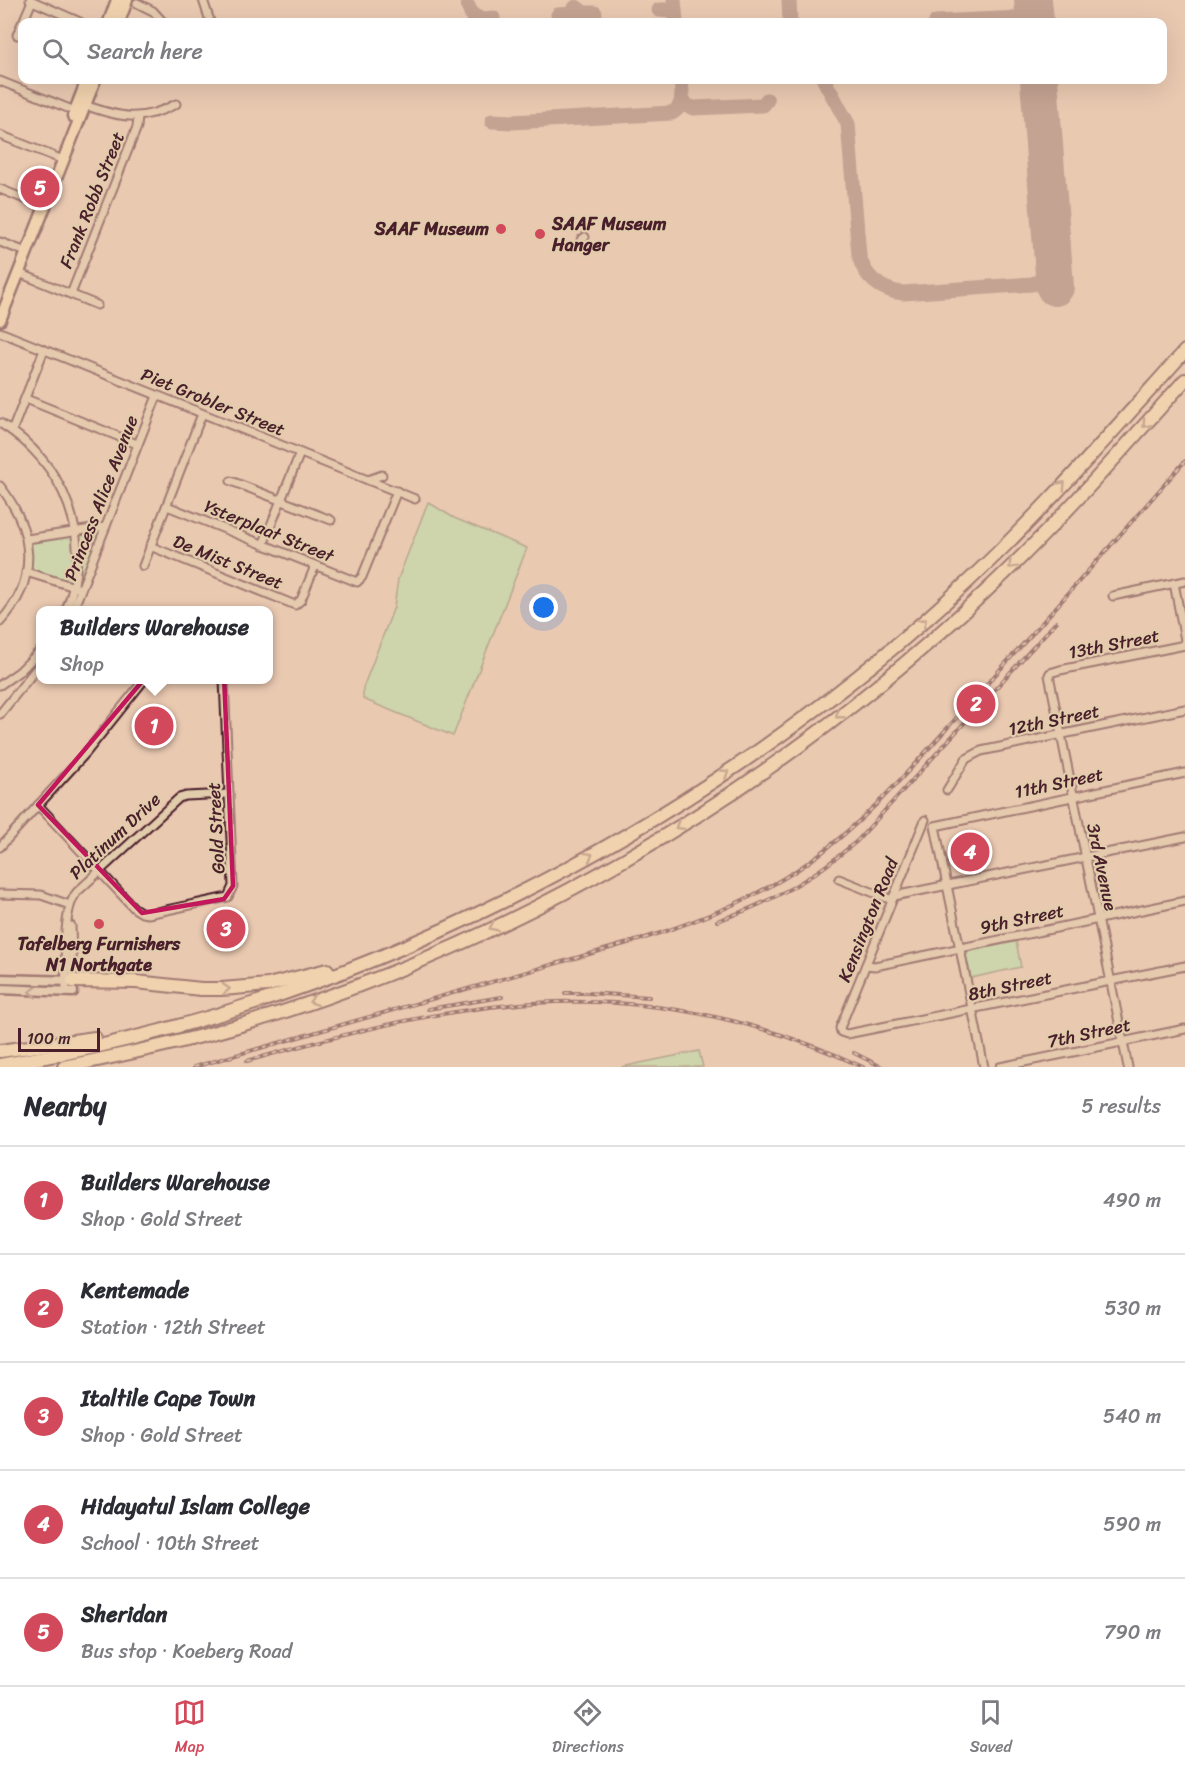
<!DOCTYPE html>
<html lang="en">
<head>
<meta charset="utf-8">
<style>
	body { margin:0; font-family:Sriracha,sans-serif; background:#f7f7f7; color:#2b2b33 }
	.scale { position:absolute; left:18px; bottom:15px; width:82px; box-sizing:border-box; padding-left:6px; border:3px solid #4a1f2b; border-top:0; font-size:16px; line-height:21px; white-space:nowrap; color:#4a1f2b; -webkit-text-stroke:4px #e1ccab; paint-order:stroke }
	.you { position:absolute; left:544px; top:608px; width:21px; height:21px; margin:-15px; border:4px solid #fff; border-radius:50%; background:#1a73e8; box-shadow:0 0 0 9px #1a73e833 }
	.badge { display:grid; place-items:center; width:39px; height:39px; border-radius:50%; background:#d1495b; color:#fff; font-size:20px; font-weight:700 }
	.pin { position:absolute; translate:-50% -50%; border:3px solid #fff; box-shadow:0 2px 6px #0006 }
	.popup { position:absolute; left:36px; top:606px; width:237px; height:78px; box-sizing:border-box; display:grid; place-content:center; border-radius:12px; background:#fff; filter:drop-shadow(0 2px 4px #0005); font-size:20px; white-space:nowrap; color:#7c7c81 }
	.popup b { font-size:22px; color:#2b2b33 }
	.popup::after { content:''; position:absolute; left:50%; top:100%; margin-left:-12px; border:12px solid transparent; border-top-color:#fff }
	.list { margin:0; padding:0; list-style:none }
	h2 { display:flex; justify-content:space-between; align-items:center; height:78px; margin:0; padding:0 24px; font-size:26px }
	h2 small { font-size:20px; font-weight:400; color:#7c7c81 }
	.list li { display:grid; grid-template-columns:39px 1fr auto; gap:18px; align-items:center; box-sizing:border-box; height:108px; padding:0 24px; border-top:2px solid #e1e1e2 }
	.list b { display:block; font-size:22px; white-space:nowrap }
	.list p { margin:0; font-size:20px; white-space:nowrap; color:#7c7c81 }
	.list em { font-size:20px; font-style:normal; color:#7c7c81 }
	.icon { flex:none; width:33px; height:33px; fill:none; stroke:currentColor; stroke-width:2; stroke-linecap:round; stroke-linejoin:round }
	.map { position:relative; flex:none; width:1185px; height:1067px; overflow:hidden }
	.search { position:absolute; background:#fff; box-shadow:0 6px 24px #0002; left:18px; right:18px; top:18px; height:66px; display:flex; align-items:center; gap:15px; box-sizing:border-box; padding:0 21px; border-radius:12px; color:#7c7c81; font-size:22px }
	.sheet { height:618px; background:#fff }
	nav { display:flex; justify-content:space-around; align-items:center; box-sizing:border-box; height:84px; border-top:2px solid #e1e1e2; background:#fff; font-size:16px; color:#7c7c81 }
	nav a { display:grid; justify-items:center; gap:3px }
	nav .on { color:#d1495b }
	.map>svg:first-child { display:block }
	.green { fill:#ade2a5; stroke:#7c8068; stroke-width:1.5 }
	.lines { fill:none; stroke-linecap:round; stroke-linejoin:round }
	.taxiway { stroke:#9a746e; stroke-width:15 }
	.runway { stroke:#9a746e; stroke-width:38 }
	.minor-casing { stroke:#4a1f2b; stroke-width:11 }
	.tertiary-casing { stroke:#4a1f2b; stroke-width:13 }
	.primary-casing { stroke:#4a1f2b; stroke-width:15 }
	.motorway-casing { stroke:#4a1f2b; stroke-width:16 }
	.minor { stroke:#e1ccab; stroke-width:7 }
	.tertiary { stroke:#e1ccab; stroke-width:8 }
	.primary { stroke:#f8deab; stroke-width:10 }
	.motorway { stroke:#f8deab; stroke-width:12 }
	.rail-casing { stroke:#4a1f2b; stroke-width:4 }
	.rail { stroke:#e1ccab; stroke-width:1.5; stroke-dasharray:4.5; stroke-linecap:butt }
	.oneway { stroke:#a17e6b }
	.oneway2 { stroke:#96766b }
	.marked { fill:none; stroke:#c2185b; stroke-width:4.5; stroke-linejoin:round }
	.poi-dot { fill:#d1495b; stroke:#e1ccab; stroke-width:2 }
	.labels { text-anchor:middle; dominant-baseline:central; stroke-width:4.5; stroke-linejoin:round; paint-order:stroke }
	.street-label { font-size:18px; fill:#4a1f2b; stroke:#e1ccab }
	.poi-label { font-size:18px; font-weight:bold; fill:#4a1f2b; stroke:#e1ccab; text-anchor:start }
</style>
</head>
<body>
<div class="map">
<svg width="1185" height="1067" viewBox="0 0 1185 1067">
	<rect width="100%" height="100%" fill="#eac9b1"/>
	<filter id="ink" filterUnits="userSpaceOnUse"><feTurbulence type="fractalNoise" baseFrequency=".0167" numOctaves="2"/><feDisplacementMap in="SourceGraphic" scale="12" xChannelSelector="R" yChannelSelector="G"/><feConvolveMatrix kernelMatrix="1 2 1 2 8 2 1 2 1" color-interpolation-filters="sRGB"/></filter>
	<g filter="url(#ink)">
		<!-- green -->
		<g class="green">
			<path d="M 428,502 L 454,518 L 527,548 L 453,736 L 363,699 L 363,688 L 394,607 L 398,579 Z"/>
			<path d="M 101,531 L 82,580 L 79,581 L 81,557 L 78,534 Z"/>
			<path d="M 72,536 L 74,552 L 72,583 L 31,570 L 31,542 Z"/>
			<path d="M 1016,941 L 1021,967 L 971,978 L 966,956 L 969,951 Z"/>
			<path d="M 699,1051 L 703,1067 L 621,1067 Z"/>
		</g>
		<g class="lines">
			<!-- taxiway -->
			<g class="taxiway">
				<path d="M 674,0 L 676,22"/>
				<path d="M 789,0 L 790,22"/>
				<path d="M 468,6 L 472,15 L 481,19"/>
				<path d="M 659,10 L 671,10 L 675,16"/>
				<path d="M 558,15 L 570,14 L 576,7 L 584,13 L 595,13"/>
				<path d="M 1017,18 L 1028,13 L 1033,0"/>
				<path d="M 473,22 L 478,20 L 493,18"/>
				<path d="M 936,22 L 1020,18 L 1030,22"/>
				<path d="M 824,80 L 848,124 L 859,255 C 864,277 881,291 903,293 L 1032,284 C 1046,280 1052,271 1053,257"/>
				<path d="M 682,98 L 687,106 L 694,108 L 763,105 L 767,100"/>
				<path d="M 492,121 L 512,122 L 672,113 C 685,106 682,92 681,80"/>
			</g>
			<!-- runway -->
			<g class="runway">
				<path d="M 1033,0 L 1035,22"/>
				<path d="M 1039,80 L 1055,287"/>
			</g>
			<defs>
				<g id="minor">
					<path d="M 30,0 L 80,22"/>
					<path d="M 203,0 L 210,21"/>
					<path d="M 137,3 L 153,11 L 163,22"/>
					<path d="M 23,22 L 32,1"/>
					<path d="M 17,35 L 22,23"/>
					<path d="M 0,81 L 75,111"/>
					<path d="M 85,105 C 120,118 142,122 176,104"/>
					<path d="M 0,135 L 63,160"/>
					<path d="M 0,189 L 44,207"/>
					<path d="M 581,240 L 585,237"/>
					<path d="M 0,242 L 21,250"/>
					<path d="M 19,273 L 97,305"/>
					<path d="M 71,294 L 137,127 L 138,117"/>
					<path d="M 0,332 L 415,499"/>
					<path d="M 26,399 L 137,444"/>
					<path d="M 0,423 C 65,463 95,539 66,610"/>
					<path d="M 12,431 L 44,350"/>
					<path d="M 368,480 L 382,475"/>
					<path d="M 231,481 L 331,520"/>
					<path d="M 0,486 C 34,530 40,579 0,622"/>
					<path d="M 167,506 L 357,582 L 362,577 L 397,491"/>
					<path d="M 27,539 L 105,527"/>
					<path d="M 263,545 L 300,453"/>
					<path d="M 150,546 L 295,605 L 301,600 L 315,566"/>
					<path d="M 143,566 L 202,414"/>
					<path d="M 26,572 L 78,588"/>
					<path d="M 1174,583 L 1185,640"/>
					<path d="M 1113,596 L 1185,581"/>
					<path d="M 73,610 L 157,396"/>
					<path d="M 0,685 L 20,671 L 40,651"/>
					<path d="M 0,714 L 40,664"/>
					<path d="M 947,790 L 966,759 L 981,751 L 1185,709"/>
					<path d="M 38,805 L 134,908 L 142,913 L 148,914 L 228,897 L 233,886 L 224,680"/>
					<path d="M 925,820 L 840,1028 L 841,1032 L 847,1034 L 1185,966"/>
					<path d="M 0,847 L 85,754 L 144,680"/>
					<path d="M 839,879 L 892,900"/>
					<path d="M 0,894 L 41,895 L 70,905"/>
					<path d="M 894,896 L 1185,837"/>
					<path d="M 71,926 L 73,984"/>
					<path d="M 866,965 L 875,966 L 1185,901"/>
					<path d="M 66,992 C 66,967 61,911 77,892 L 179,798 L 186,796 L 229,794"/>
					<path d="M 984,1067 L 935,826 L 1185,773"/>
					<path d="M 1000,1067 L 1185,1029"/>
					<path d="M 1128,1067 L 1049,675 L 1050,673 L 1060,670 L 1185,645"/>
				</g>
				<g id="tertiary">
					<path d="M 0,979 L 73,981"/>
					<path d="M 0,989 L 73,992"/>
				</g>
				<g id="primary">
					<path d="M 109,22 L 117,0"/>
					<path d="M 119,22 L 127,0"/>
					<path d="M 73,116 L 87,80"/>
					<path d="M 0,320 L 95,80"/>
				</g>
				<g id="motorway">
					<path d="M 73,981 L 136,982 L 201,989 L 222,989 L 268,985 L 327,970"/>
					<path d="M 0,1051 L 95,1038"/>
					<path d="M 0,1065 C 345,1010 693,833 950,598 C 1034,522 1109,435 1185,351"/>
					<path d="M 64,1067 C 112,1057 161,1047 209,1034 C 498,955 768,796 986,591 C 1057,525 1120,452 1185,380"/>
				</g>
			</defs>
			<!-- minor casing -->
			<use href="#minor" class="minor-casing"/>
			<!-- tertiary casing -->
			<use href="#tertiary" class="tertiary-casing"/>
			<!-- primary casing -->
			<use href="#primary" class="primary-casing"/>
			<!-- motorway casing -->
			<use href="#motorway" class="motorway-casing"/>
			<!-- minor -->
			<use href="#minor" class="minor"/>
			<!-- tertiary -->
			<use href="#tertiary" class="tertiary"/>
			<!-- primary -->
			<use href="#primary" class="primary"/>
			<!-- motorway -->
			<use href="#motorway" class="motorway"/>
			<defs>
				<g id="rail">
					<path d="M 717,921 C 772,902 813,879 857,841 L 1056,622"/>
					<path d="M 565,993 L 588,993 L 649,997"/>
					<path d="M 428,1009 L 502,997"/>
					<path d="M 854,1053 L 882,1067"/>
					<path d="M 247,1061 C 347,1033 451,1005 555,1002 C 662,999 766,1022 863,1067"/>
					<path d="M 194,1067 L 642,939 C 701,920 755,899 806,864 C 869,820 917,761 968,705 C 1041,625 1113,543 1185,461"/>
				</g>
			</defs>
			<!-- rail casing -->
			<use href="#rail" class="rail-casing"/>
			<!-- rail -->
			<use href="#rail" class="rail"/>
		</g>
		<!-- one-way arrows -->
		<defs><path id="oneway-chevron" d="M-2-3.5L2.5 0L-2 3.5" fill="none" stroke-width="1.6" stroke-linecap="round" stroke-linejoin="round" transform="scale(1.5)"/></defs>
		<g class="oneway">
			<use href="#oneway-chevron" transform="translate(1146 424) rotate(132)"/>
			<use href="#oneway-chevron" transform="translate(1062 485) rotate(-47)"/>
			<use href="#oneway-chevron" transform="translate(1012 565) rotate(135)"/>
			<use href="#oneway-chevron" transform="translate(923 622) rotate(-41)"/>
			<use href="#oneway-chevron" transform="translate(839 715) rotate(142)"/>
			<use href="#oneway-chevron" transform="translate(725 773) rotate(-33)"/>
			<use href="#oneway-chevron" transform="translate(679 826) rotate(148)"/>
			<use href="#oneway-chevron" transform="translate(589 856) rotate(-29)"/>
			<use href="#oneway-chevron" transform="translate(493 927) rotate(155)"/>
			<use href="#oneway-chevron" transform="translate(226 989) rotate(-3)"/>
			<use href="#oneway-chevron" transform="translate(313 1001) rotate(161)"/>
		</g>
		<use class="oneway2" href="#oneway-chevron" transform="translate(33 992) rotate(-176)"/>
	</g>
	<!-- marked area -->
	<path d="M0 0H1185V1067H0ZM 172,654 L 216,669 L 224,676 L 233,886 L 224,899 L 142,913 L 38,805 L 145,678 Z" fill="#eac9b1" fill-opacity=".55" fill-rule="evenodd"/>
	<path class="marked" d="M 172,654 L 216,669 L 224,676 L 233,886 L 224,899 L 142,913 L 38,805 L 145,678 Z"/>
	<!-- markers -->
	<g class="poi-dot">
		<circle cx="501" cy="229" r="6"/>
		<circle cx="540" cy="234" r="6"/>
		<circle cx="99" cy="924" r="6"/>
	</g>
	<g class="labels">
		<!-- street labels -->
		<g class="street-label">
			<text transform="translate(92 200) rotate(-68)">Frank Robb Street</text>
			<text transform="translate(213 402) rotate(22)">Piet Grobler Street</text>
			<text transform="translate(101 498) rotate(-69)">Princess Alice Avenue</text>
			<text transform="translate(269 531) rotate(22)">Ysterplaat Street</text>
			<text transform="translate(228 562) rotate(22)">De Mist Street</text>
			<text transform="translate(1114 644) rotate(-11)">13th Street</text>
			<text transform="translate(1054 720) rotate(-12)">12th Street</text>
			<text transform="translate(1059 783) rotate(-12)">11th Street</text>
			<text transform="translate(216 828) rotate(-93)">Gold Street</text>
			<text transform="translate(115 836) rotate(-43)">Platinum Drive</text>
			<text transform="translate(1102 867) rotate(78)">3rd Avenue</text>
			<text transform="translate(1022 919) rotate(-12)">9th Street</text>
			<text transform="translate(868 920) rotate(-68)">Kensington Road</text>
			<text transform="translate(1010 986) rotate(-12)">8th Street</text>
			<text transform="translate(1089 1033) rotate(-12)">7th Street</text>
		</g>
		<!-- poi labels -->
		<g class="poi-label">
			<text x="552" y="224">SAAF Museum<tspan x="552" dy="21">Hanger</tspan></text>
			<text x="489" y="229" text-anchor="end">SAAF Museum</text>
			<text x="99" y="944" text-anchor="middle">Tafelberg Furnishers<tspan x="99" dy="21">N1 Northgate</tspan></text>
		</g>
	</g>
</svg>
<div class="scale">100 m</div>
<div class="you"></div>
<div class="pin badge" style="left:154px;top:726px">1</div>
<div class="popup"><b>Builders Warehouse</b>Shop</div>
<div class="pin badge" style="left:976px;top:704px">2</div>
<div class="pin badge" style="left:226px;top:929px">3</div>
<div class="pin badge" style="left:970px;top:852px">4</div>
<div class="pin badge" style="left:40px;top:188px">5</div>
<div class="search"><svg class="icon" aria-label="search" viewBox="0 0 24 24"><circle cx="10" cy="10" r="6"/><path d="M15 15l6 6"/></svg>Search here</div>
</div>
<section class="sheet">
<h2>Nearby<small>5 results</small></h2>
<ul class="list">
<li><span class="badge">1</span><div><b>Builders Warehouse</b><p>Shop · Gold Street</p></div><em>490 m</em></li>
<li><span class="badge">2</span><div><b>Kentemade</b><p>Station · 12th Street</p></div><em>530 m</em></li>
<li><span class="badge">3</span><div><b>Italtile Cape Town</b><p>Shop · Gold Street</p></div><em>540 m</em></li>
<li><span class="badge">4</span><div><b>Hidayatul Islam College</b><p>School · 10th Street</p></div><em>590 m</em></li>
<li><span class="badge">5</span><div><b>Sheridan</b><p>Bus stop · Koeberg Road</p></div><em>790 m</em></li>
</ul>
</section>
<nav>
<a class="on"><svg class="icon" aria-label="map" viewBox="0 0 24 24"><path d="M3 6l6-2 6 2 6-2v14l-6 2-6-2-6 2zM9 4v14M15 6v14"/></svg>Map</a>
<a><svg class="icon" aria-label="directions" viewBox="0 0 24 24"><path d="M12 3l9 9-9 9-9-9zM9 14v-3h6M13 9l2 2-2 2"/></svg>Directions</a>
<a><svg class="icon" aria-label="saved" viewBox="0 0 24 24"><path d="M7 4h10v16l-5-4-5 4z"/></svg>Saved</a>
</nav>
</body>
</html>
